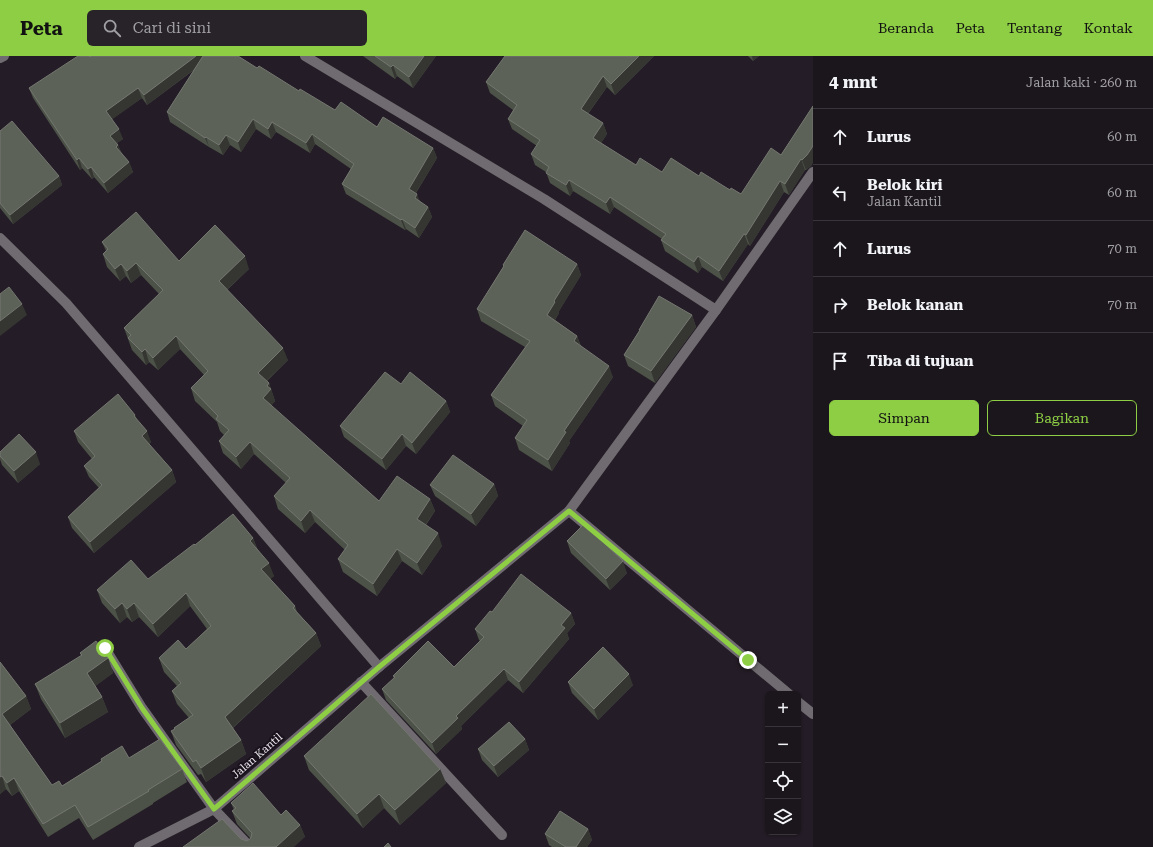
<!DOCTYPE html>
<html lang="id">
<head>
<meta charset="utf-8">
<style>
	body { margin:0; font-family:"Roboto Serif",serif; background:#282229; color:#f1f3f6 }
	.controls { position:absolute; right:12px; bottom:12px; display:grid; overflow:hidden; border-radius:6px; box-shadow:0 1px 3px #0004 }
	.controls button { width:36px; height:36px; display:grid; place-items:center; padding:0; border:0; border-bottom:1px solid #39343b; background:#1b151c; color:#f1f3f6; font:20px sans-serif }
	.stop { position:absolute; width:12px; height:12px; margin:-9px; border:3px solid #8dce44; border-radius:50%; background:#fff }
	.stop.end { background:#8dce44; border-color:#fff; box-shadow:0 1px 4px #0008 }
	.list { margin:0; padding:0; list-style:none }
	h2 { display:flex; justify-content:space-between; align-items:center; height:52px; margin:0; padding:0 16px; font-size:17px }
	h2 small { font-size:13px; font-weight:400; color:#a09fa3 }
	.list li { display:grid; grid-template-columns:26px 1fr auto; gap:12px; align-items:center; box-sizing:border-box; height:56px; padding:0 16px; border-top:1px solid #39343b }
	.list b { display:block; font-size:15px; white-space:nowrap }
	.list p { margin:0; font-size:13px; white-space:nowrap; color:#a09fa3 }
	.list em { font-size:13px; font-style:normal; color:#a09fa3 }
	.actions { display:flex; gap:8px; padding:12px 16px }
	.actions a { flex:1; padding:9px 0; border:1px solid #8dce44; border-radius:6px; text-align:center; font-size:14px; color:#8dce44 }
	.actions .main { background:#8dce44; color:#111 }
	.icon { flex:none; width:22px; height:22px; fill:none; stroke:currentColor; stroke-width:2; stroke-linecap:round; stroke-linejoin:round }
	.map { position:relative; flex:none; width:813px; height:791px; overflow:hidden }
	header { display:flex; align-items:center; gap:24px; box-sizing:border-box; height:56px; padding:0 20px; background:#8dce44; color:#111 }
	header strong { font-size:19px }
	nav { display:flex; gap:22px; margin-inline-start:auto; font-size:14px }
	.search { width:280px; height:36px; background:#282229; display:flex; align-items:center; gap:10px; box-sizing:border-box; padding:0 14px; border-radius:6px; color:#a09fa3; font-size:15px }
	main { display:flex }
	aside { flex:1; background:#1b151c }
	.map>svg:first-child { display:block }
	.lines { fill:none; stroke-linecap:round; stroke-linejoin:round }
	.minor { stroke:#6f6b70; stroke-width:10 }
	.wall { fill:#4c5247 }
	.shaded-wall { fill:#353632 }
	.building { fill:#5d6259; stroke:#747770 }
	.route { stroke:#8dce44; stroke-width:5 }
	.labels { text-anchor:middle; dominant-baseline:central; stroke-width:4; stroke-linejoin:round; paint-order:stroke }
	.street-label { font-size:11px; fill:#ede8ef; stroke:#1a131d }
</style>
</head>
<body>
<header>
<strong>Peta</strong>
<div class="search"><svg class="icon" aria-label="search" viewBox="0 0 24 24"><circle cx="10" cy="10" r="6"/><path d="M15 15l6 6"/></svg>Cari di sini</div>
<nav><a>Beranda</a><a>Peta</a><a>Tentang</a><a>Kontak</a></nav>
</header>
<main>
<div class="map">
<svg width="813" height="791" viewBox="0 0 813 791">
	<rect width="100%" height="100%" fill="#241c26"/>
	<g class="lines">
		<!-- minor -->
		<g class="minor">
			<path d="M 305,0 L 544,143 L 716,254"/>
			<path d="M 0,2 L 4,0"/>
			<path d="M 0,182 L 66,247 L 379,611"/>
			<path d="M 569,455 L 789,638"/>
			<path d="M 105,592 L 142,652 L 214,753 L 250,791"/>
			<path d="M 361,626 L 502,779"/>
			<path d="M 798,646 L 813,658"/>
			<path d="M 139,791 L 214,753 L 379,611 L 569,455 L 716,254 L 813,116"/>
		</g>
	</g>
	<!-- wall -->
	<g class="wall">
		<path d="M 363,0 L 436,0 L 413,32 L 397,20 L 395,23 Z"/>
		<path d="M 505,0 L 654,0 L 615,39 L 607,31 L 588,58 L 603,67 L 607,78 L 601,87 L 636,109 L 662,116 L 699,120 L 741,138 L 781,99 L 813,50 L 813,106 L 811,110 L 806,114 L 805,114 L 789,139 L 784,136 L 750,190 L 748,188 L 723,225 L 702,211 L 698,217 L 665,195 L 661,184 L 662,183 L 614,151 L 610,158 L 573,135 L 570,140 L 550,127 L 546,116 L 535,109 L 531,98 L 537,90 L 512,73 L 508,63 L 513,54 L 490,37 L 486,26 Z"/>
		<path d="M 748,0 L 759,0 L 753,5 Z"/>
		<path d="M 90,1 L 257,12 L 299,35 L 335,54 L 433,92 L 437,102 L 416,137 L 420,146 L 428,151 L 432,161 L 419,182 L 406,173 L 405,174 L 346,138 L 342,128 L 351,113 L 315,88 L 310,97 L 276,76 L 271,83 L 256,73 L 241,96 L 230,89 L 223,99 L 209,91 L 170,66 L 167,56 L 194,14 L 147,49 L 142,42 L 112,63 L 123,83 L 117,87 L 118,89 L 121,96 L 129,106 L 133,116 L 108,137 L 94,121 L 92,123 L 82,112 L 80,114 L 33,42 L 29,32 Z"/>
		<path d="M 0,75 L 59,120 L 62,129 L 13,168 L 0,152 Z"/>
		<path d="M 102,186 L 179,205 L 249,213 L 227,234 L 288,304 L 267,325 L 269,327 L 275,345 L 271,350 L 379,445 L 430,443 L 435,455 L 426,469 L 442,490 L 422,519 L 402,505 L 377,540 L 343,516 L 338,503 L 345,494 L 315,466 L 305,477 L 278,453 L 274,440 L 286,427 L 254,398 L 241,413 L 223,397 L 219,385 L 224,379 L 220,375 L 217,366 L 195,345 L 191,332 L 204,319 L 180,293 L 158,314 L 149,306 L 146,309 L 132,294 L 124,272 L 159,238 L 141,219 L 131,227 L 126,220 L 120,225 L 107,211 L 103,198 L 106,195 Z"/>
		<path d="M 577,208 L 581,219 L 559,255 L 559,257 L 555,264 L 577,280 L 581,290 L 613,321 L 569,385 L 570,387 L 552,415 L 519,394 L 515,382 L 523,370 L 495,350 L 491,339 L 525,291 L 481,265 L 477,253 L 503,211 L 503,209 Z"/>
		<path d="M 692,259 L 696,271 L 655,327 L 628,310 L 624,299 L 639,275 L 639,274 Z"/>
		<path d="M 401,328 L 446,345 L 450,356 L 416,398 L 406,390 L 386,414 L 344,381 L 340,370 Z"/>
		<path d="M 135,359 L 137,364 L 151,386 L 149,388 L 172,414 L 176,426 L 94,497 L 72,472 L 68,461 L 99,432 L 89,421 L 84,410 L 92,403 L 78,386 L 74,375 Z"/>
		<path d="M 0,396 L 40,408 L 18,427 L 2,409 L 0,403 Z"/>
		<path d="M 494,428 L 498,440 L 476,470 L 435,440 L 430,429 Z"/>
		<path d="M 253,482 L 257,492 L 274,520 L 270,523 L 295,550 L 297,556 L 316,577 L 321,590 L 233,672 L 241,684 L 246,698 L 206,726 L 201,718 L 198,719 L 176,689 L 171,675 L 175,674 L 174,672 L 189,662 L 177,648 L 172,635 L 177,630 L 164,616 L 159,602 L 186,593 L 207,573 L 190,550 L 158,581 L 139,561 L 132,566 L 127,561 L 120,567 L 102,547 L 97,534 L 148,523 L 195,489 Z"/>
		<path d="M 567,485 L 627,517 L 610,534 L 571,497 Z"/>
		<path d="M 492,556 L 571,557 L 575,568 L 567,577 L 569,583 L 523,637 L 508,624 L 461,670 L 462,673 L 436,698 L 386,644 L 382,633 L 394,622 L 393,620 L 454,611 L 480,585 L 479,584 L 475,573 Z"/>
		<path d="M 80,597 L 108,602 L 113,617 L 95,630 L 102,641 L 108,656 L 65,682 L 41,643 L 35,628 L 81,600 Z"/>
		<path d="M 0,606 L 26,640 L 31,653 L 10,669 L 52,729 L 62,730 L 101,705 L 101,703 L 129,702 L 182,713 L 187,726 L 153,747 L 153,748 L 93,784 L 79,762 L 48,781 L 19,735 L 12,740 L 6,733 L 0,738 Z"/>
		<path d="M 568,626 L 633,629 L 598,664 L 572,637 Z"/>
		<path d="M 525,683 L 529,694 L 498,721 L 482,704 L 478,693 Z"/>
		<path d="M 304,700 L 440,713 L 446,727 L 400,769 L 384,752 L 363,772 L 309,714 Z"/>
		<path d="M 231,747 L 281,759 L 300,769 L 305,781 L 183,791 L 241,783 L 247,785 L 250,783 L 250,782 L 237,768 L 232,755 L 234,754 Z"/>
		<path d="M 588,773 L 592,784 L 587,791 L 552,791 L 549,789 L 545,778 Z"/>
	</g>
	<!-- shaded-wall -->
	<g class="shaded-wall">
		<path d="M 196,0 L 212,0 L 147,49 L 144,39 Z"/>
		<path d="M 424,0 L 436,0 L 413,32 L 409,21 Z"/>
		<path d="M 639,0 L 654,0 L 615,39 L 611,28 Z"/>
		<path d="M 752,0 L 759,0 L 753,5 Z"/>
		<path d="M 393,9 L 397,20 L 395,23 L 391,11 Z"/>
		<path d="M 603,20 L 607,31 L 584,63 L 581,53 Z"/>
		<path d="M 138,32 L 142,42 L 110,65 L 106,55 Z"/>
		<path d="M 253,63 L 256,73 L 241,96 L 238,86 Z"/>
		<path d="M 272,66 L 276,76 L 271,83 L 268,73 Z"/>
		<path d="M 603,67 L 607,78 L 597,93 L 593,82 Z"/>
		<path d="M 119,73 L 123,83 L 114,89 L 110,80 Z"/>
		<path d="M 312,78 L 315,88 L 310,97 L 306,87 Z"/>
		<path d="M 226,79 L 230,89 L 223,99 L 219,89 Z"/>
		<path d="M 206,81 L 209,91 L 205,82 Z"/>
		<path d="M 118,89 L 122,99 L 116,91 Z"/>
		<path d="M 813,90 L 813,106 L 811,110 L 806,114 L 802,104 Z"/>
		<path d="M 433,92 L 437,102 L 412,143 L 409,133 Z"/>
		<path d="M 79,102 L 82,112 L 80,114 L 77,104 Z"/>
		<path d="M 801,103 L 805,114 L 789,139 L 785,128 Z"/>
		<path d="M 129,106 L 133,116 L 108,137 L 104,127 Z"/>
		<path d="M 91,111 L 94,121 L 92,123 L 88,113 Z"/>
		<path d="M 59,120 L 62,129 L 13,168 L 10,159 Z"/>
		<path d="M 569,124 L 573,135 L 570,140 L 566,129 Z"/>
		<path d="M 780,125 L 784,136 L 750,190 L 746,179 Z"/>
		<path d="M 417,138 L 421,148 L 415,142 Z"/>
		<path d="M 610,141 L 614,151 L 610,158 L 606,147 Z"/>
		<path d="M 428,151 L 432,161 L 419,182 L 415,172 Z"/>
		<path d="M 402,163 L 406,173 L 405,174 L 401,164 Z"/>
		<path d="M 744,178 L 748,188 L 723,225 L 719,215 Z"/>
		<path d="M 245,200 L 249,213 L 223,237 L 219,225 Z"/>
		<path d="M 698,200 L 702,211 L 698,217 L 694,206 Z"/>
		<path d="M 136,207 L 141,219 L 131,227 L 127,215 Z"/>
		<path d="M 121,208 L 126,220 L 120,225 L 115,213 Z"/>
		<path d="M 577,208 L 581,219 L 559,255 L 559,257 L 551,270 L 547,259 L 554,245 Z"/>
		<path d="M 22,248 L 27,259 L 0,280 L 0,265 Z"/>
		<path d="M 692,259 L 696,271 L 655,327 L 651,315 Z"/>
		<path d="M 176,280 L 180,293 L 158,314 L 153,302 Z"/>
		<path d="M 577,280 L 581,292 L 574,285 Z"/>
		<path d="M 283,292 L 288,304 L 262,329 L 258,317 Z"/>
		<path d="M 145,293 L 149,306 L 146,309 L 142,296 Z"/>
		<path d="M 609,310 L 613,321 L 569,385 L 570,387 L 552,415 L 548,404 L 564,375 Z"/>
		<path d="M 269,327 L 275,345 L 267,355 L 263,342 L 267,330 Z"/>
		<path d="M 446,345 L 450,356 L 416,398 L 412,387 Z"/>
		<path d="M 147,375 L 151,386 L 146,391 L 142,380 Z"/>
		<path d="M 402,378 L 406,390 L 386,414 L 382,403 Z"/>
		<path d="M 250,386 L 254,398 L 241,413 L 236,401 Z"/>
		<path d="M 36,396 L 40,408 L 18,427 L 14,415 Z"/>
		<path d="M 172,414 L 176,426 L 94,497 L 90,486 Z"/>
		<path d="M 494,428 L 498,440 L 476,470 L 471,458 Z"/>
		<path d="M 430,443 L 435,455 L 421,475 L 417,463 Z"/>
		<path d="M 310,454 L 315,466 L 305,477 L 301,465 Z"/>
		<path d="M 438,477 L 442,490 L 422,519 L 417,507 Z"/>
		<path d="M 253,482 L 258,496 L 250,485 Z"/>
		<path d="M 397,493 L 402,505 L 377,540 L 373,528 Z"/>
		<path d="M 623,505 L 627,517 L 610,534 L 606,523 Z"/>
		<path d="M 269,507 L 274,520 L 266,527 L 261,513 Z"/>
		<path d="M 186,537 L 190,550 L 158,581 L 153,568 Z"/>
		<path d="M 122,547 L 127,561 L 120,567 L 115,553 Z"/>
		<path d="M 134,547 L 139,561 L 132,566 L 127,553 Z"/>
		<path d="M 571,557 L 575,568 L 567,577 L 569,583 L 523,637 L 519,626 Z"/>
		<path d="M 316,577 L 321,590 L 230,674 L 225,661 Z"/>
		<path d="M 108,602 L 113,617 L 93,632 L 87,617 Z"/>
		<path d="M 504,613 L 508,624 L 461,670 L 462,673 L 436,698 L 432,687 L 456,660 Z"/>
		<path d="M 629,618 L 633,629 L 598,664 L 594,653 Z"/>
		<path d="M 26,640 L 31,653 L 7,671 L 2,658 Z"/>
		<path d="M 102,641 L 108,656 L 65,682 L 60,667 Z"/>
		<path d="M 525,683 L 529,694 L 498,721 L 494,710 Z"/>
		<path d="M 241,684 L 246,698 L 206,726 L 201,712 Z"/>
		<path d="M 440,713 L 446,727 L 400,769 L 395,754 Z"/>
		<path d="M 2,720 L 6,733 L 0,738 L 0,721 Z"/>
		<path d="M 14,722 L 19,735 L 12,740 L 7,727 Z"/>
		<path d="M 379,738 L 384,752 L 363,772 L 357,758 Z"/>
		<path d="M 300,769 L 305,781 L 294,791 L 276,791 Z"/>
		<path d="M 588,773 L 592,784 L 587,791 L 576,791 Z"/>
	</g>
	<!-- building -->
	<g class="building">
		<path d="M 78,0 L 89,0 L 90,1 L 91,0 L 196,0 L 144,39 L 138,32 L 106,55 L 119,73 L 110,80 L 118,89 L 116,91 L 129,106 L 104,127 L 91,111 L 88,113 L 79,102 L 77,104 L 29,32 Z"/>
		<path d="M 203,0 L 238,0 L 257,12 L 259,10 L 299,35 L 300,33 L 335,54 L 341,46 L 377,71 L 383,61 L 433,92 L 409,133 L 417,138 L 415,142 L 428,151 L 415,172 L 402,163 L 401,164 L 342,128 L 354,108 L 312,78 L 306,87 L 272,66 L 268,73 L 253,63 L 238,86 L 226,79 L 219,89 L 206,81 L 205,82 L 167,56 Z"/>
		<path d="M 375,0 L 424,0 L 409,21 L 393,9 L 391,11 Z"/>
		<path d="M 505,0 L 639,0 L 611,28 L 603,20 L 581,53 L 603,67 L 593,82 L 636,109 L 640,102 L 662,116 L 671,102 L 699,120 L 701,116 L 730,134 L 731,132 L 741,138 L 771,92 L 781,99 L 813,50 L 813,90 L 807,99 L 802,104 L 801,103 L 785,128 L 780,125 L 746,179 L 744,178 L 719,215 L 698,200 L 694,206 L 661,184 L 666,178 L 610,141 L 606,147 L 569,124 L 566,129 L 546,117 L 549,111 L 531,98 L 540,84 L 508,63 L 517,49 L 486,26 Z"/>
		<path d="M 12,65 L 59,120 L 10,159 L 0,147 L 0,75 Z"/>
		<path d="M 136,156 L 179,205 L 215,169 L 245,200 L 219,225 L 283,292 L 258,317 L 269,327 L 267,330 L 271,333 L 263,342 L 379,445 L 397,420 L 430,443 L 417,463 L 438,477 L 417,507 L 397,493 L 373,528 L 338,503 L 348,489 L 310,454 L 301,465 L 274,440 L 290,422 L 250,386 L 236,401 L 219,385 L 229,374 L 216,363 L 218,360 L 191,332 L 208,315 L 176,280 L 153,302 L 145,293 L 142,296 L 128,282 L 131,279 L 124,272 L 163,234 L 136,207 L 127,215 L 121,208 L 115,213 L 103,198 L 108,193 L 102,186 Z"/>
		<path d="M 525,174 L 577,208 L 554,245 L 555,246 L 547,259 L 577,280 L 574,285 L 609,310 L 564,375 L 566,376 L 548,404 L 515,382 L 527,364 L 491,339 L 530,285 L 477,253 L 504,210 L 503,209 Z"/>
		<path d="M 9,231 L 22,248 L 0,265 L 0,238 Z"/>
		<path d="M 659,240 L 692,259 L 651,315 L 624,299 L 640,274 L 639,274 Z"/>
		<path d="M 385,316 L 401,328 L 410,316 L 446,345 L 412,387 L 402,378 L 382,403 L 340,370 Z"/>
		<path d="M 118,338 L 135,359 L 134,360 L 147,375 L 142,380 L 172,414 L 90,486 L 68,461 L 102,429 L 84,410 L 95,400 L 74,375 Z"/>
		<path d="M 19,378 L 36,396 L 14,415 L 0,400 L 0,396 Z"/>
		<path d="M 453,399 L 494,428 L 471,458 L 430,429 Z"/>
		<path d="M 233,458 L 253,482 L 250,485 L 269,507 L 261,513 L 295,550 L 293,552 L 316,577 L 225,661 L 241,684 L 201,712 L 196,704 L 193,706 L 171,675 L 175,673 L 174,672 L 193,659 L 172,635 L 181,627 L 159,602 L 178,584 L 186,593 L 211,570 L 186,537 L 153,568 L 134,547 L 127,553 L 122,547 L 115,553 L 97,534 L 131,504 L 148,523 L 194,488 L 195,489 Z"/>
		<path d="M 584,468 L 623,505 L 606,523 L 567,485 Z"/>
		<path d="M 521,518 L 571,557 L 561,569 L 565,572 L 519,626 L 504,613 L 456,660 L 458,662 L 432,687 L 382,633 L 395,621 L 393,620 L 428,585 L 454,611 L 484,581 L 475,573 L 490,555 L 492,556 Z"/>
		<path d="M 96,585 L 108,602 L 87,617 L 102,641 L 60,667 L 35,628 L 82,599 L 80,597 Z"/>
		<path d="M 603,591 L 629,618 L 594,653 L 568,626 Z"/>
		<path d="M 0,606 L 26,640 L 2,658 L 52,729 L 59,725 L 62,730 L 102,705 L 101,703 L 122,690 L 129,702 L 160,683 L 182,713 L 148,734 L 149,735 L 88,771 L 75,749 L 43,768 L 14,722 L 7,727 L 2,720 L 0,721 Z"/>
		<path d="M 371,638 L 440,713 L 395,754 L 379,738 L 357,758 L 304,700 Z"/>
		<path d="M 509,666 L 525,683 L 494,710 L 478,693 Z"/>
		<path d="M 253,727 L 281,759 L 286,754 L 300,769 L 276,791 L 183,791 L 222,763 L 241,783 L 247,785 L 250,783 L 251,781 L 252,777 L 232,755 L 236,752 L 231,747 Z"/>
		<path d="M 560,755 L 588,773 L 576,791 L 566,791 L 545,778 Z"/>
		<path d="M 388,787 L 391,791 L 384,791 Z"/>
	</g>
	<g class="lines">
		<!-- route -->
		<path class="route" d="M 105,592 L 142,652 L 214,753 L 379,611 L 569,455 L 748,604"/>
	</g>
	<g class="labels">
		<!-- street labels -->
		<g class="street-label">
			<text transform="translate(257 700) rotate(-41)">Jalan Kantil</text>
		</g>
	</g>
</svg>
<div class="controls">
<button>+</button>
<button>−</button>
<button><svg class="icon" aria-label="locate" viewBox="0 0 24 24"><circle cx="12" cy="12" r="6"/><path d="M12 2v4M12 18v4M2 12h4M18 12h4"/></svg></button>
<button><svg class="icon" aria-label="layers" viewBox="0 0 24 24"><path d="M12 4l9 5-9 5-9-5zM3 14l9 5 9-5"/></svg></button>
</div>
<div class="stop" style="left:105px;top:592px"></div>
<div class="stop end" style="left:748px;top:604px"></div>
</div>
<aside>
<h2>4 mnt<small>Jalan kaki · 260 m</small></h2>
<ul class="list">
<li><svg class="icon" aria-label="ahead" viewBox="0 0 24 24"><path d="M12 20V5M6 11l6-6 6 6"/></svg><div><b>Lurus</b></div><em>60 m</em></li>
<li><svg class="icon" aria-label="left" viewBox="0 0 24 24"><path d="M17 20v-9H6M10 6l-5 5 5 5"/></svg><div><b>Belok kiri</b><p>Jalan Kantil</p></div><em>60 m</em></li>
<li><svg class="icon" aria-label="ahead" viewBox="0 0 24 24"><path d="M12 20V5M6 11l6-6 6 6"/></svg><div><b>Lurus</b></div><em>70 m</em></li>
<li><svg class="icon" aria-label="right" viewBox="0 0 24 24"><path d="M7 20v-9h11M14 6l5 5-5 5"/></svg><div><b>Belok kanan</b></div><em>70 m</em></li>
<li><svg class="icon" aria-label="arrive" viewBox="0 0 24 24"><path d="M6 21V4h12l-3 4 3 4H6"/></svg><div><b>Tiba di tujuan</b></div></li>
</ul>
<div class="actions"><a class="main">Simpan</a><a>Bagikan</a></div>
</aside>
</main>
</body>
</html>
